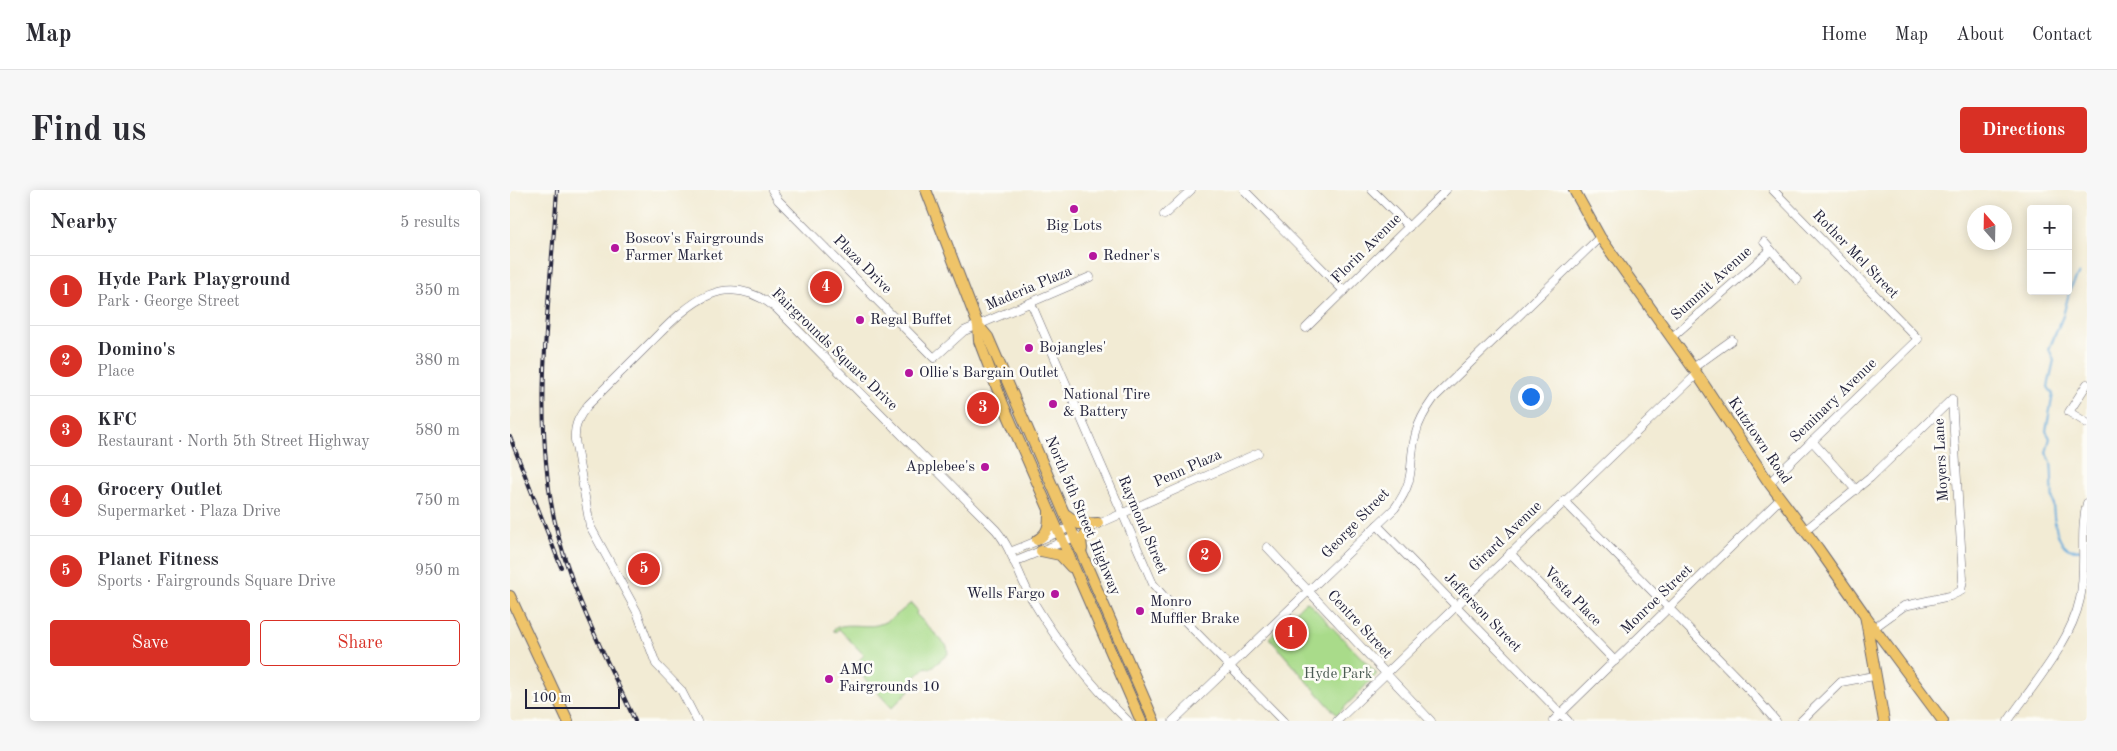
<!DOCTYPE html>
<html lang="en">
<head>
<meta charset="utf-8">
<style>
	body { margin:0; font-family:"Old Standard TT",serif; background:#f7f7f7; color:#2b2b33 }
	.controls { position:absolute; right:15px; top:15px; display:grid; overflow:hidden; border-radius:5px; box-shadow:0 2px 12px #0003 }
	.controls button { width:45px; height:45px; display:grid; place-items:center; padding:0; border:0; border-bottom:1px solid #e1e1e2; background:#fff; color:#2b2b33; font:25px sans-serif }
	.compass { position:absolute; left:1457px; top:15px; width:45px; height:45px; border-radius:50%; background:#fff; box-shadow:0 2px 12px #0003; rotate:340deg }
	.scale { position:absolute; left:15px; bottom:12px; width:95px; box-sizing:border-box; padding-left:5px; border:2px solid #22223b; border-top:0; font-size:14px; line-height:18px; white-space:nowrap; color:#22223b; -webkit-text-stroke:4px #fdfcf7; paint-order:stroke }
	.you { position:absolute; left:1020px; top:206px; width:18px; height:18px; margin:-12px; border:4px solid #fff; border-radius:50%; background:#1a73e8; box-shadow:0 0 0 8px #1a73e833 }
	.badge { display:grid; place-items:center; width:32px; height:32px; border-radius:50%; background:#d93025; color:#fff; font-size:16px; font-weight:700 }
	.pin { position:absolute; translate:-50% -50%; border:2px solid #fff; box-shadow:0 1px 5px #0006 }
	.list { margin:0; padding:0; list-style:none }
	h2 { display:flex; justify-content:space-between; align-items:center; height:65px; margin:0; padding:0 20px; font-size:21px }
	h2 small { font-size:16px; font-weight:400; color:#7c7c81 }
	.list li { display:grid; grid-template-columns:32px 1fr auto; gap:15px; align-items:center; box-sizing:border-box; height:70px; padding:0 20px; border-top:1px solid #e1e1e2 }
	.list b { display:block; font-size:19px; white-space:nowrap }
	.list p { margin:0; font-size:16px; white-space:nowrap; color:#7c7c81 }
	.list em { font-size:16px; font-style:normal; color:#7c7c81 }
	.actions { display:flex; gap:10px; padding:15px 20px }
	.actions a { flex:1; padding:11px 0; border:1px solid #d93025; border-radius:5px; text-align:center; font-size:18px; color:#d93025 }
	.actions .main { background:#d93025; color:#fff }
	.map { position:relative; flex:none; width:1577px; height:531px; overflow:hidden; border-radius:5px }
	header { display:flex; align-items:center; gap:30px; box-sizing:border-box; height:70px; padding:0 25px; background:#fff; border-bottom:1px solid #e1e1e2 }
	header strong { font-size:24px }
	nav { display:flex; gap:28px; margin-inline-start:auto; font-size:18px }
	.intro { display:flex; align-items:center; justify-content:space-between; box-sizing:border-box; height:120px; padding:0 30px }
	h1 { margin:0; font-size:35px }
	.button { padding:12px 22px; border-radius:5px; background:#d93025; color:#fff; font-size:18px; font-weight:700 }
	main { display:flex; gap:30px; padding:0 30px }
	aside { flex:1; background:#fff; border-radius:5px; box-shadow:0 2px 12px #0003 }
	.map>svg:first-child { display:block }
	.green { fill:#a9db8a; stroke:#667e62 }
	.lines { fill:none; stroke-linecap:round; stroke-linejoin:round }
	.stream { stroke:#67abdc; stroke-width:2 }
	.minor-casing { stroke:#6b6871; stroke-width:9 }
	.major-casing { stroke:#6b6871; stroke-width:12 }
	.minor { stroke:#fff; stroke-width:8 }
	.major { stroke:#efc469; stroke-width:10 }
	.rail-casing { stroke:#22223b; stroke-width:4 }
	.rail { stroke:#fdfcf7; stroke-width:2; stroke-dasharray:5.5; stroke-linecap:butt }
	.poi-dot { fill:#b5179e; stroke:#fdfcf7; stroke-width:2 }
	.labels { text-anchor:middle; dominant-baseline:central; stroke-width:5; stroke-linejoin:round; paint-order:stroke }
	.poi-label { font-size:15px; fill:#22223b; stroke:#fdfcf7; text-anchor:start }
	.street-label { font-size:15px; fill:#22223b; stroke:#fdfcf7 }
	.park-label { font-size:15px; fill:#4a5a53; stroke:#fdfcf7 }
</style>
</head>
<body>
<header>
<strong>Map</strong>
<nav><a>Home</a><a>Map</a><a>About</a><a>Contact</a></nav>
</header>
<div class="intro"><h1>Find us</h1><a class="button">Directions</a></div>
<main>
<aside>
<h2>Nearby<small>5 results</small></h2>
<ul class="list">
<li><span class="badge">1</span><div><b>Hyde Park Playground</b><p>Park · George Street</p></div><em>350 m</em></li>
<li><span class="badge">2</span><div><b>Domino's</b><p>Place</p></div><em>380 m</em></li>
<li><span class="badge">3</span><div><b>KFC</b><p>Restaurant · North 5th Street Highway</p></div><em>580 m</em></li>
<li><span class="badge">4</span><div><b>Grocery Outlet</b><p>Supermarket · Plaza Drive</p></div><em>750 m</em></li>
<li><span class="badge">5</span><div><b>Planet Fitness</b><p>Sports · Fairgrounds Square Drive</p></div><em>950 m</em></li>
</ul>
<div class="actions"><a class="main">Save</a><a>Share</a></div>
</aside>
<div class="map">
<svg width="1577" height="531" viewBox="0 0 1577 531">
	<rect width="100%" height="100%" fill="#fdfcf7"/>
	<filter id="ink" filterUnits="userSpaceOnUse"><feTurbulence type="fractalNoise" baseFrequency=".02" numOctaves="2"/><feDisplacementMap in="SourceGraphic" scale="10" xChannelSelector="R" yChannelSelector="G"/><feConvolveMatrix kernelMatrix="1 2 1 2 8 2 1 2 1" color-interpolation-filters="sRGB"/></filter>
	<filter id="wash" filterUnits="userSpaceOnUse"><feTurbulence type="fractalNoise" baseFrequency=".0096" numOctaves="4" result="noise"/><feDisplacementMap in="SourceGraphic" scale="20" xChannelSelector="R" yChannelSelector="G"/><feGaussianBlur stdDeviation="1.12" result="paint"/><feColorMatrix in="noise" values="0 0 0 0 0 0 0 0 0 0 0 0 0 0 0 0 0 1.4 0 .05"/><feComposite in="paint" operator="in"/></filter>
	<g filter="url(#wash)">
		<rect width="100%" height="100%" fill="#f2ebd4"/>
		<!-- green -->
		<g class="green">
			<path d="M 798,412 L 867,484 L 827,525 L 759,448 L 794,413 Z"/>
			<path d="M 401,413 L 407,420 L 406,424 L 437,456 L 438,464 L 420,479 L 416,477 L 401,491 L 404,495 L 382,518 L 343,476 L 354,465 L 329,439 L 325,442 L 323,440 C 332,431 354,438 367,435 C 381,431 390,422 401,413 Z"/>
		</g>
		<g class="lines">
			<!-- stream -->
			<path class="stream" d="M 1569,83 L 1560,99 L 1553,126 L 1539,159 L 1544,170 L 1538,197 L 1543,204 L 1536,241 L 1540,248 L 1536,263 C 1538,266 1541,270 1541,273 C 1544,290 1538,350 1559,359 C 1562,360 1567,360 1570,360"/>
		</g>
	</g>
	<g filter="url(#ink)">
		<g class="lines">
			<defs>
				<g id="minor">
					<path d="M 262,0 L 268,10 L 424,168 L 454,141 L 580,87"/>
					<path d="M 734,0 L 834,101"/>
					<path d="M 862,0 L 899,37"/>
					<path d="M 654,25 L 681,0"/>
					<path d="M 1254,52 L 1287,90"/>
					<path d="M 521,113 L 643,394 L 676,432 L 773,531"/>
					<path d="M 796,138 L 936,0"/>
					<path d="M 1161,148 L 1261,60"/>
					<path d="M 1183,178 L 1222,150"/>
					<path d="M 1577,194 L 1559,222 L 1577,233"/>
					<path d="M 1302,251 L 1346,300"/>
					<path d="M 1259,293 L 1408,149 L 1263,0"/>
					<path d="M 1054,311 L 1240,501 L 1266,531"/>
					<path d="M 867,335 L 1058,531"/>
					<path d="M 584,336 L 748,263"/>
					<path d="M 1294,341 L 1360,288 L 1442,209 L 1453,389 L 1451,401 L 1440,406 L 1394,416 L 1365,437"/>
					<path d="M 757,357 L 921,531"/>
					<path d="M 500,362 L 561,337"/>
					<path d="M 1000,363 L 1105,471"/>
					<path d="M 504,372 L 567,346"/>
					<path d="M 187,531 L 171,500 L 146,474 L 127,422 L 80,336 L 65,250 C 64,235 69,226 78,215 C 98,195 117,176 137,156 C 175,118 212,75 266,118 L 486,340 C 503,360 509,388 523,411 C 549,455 582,496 618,531"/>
					<path d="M 663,531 L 885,318 C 908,286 897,275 906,243 C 909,230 916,219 924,208 L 1090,47"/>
					<path d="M 827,531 L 1187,184"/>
					<path d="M 1043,531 L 1270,309"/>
					<path d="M 1291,531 L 1331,492 L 1364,486"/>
					<path d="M 1498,531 C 1523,495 1561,452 1570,409 C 1577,377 1569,344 1577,313"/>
				</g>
				<g id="major">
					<path d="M 416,0 L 468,135 L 469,151 L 493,214 L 631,531"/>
					<path d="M 1064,0 L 1090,47 L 1183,178 L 1259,293 L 1308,358 L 1355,425 L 1374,531"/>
					<path d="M 468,135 L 478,147 L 644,531"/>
					<path d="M 557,325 L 569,334 L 588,333"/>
					<path d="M 527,350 C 539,343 539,335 539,321"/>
					<path d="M 572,359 L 571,350 L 579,339"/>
					<path d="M 531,361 L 550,365 L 561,377"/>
					<path d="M 0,406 L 58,531"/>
					<path d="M 1355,426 L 1433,531"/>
				</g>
			</defs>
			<!-- minor casing -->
			<use href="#minor" class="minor-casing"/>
			<!-- major casing -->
			<use href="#major" class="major-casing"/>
			<!-- minor -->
			<use href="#minor" class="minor"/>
			<!-- major -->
			<use href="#major" class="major"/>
			<defs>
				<g id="rail">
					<path d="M 47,0 C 40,109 22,220 44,328 C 59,399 95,465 125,531"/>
					<path d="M 0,247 L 51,377"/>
				</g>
			</defs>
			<!-- rail casing -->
			<use href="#rail" class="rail-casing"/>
			<!-- rail -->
			<use href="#rail" class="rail"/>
		</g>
	</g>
	<!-- markers -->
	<g class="poi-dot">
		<circle cx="564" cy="19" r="5"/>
		<circle cx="105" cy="58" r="5"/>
		<circle cx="583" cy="66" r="5"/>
		<circle cx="350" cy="130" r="5"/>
		<circle cx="519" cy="158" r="5"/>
		<circle cx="399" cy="183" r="5"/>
		<circle cx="543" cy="214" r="5"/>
		<circle cx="475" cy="277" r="5"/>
		<circle cx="545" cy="404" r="5"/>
		<circle cx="630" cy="421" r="5"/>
		<circle cx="319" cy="489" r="5"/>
	</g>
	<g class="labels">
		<!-- poi labels -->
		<g class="poi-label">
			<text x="564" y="36" text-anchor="middle">Big Lots</text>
			<text x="115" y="49">Boscov's Fairgrounds<tspan x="115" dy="17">Farmer Market</tspan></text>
			<text x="593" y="66">Redner's</text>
			<text x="360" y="130">Regal Buffet</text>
			<text x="529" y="158">Bojangles'</text>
			<text x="409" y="183">Ollie's Bargain Outlet</text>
			<text x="553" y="205">National Tire<tspan x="553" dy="17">&amp; Battery</tspan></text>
			<text x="465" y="277" text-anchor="end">Applebee's</text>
			<text x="535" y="404" text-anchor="end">Wells Fargo</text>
			<text x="640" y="412">Monro<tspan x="640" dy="17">Muffler Brake</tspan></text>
			<text x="329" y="480">AMC<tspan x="329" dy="17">Fairgrounds 10</tspan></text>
		</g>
		<!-- street labels -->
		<g class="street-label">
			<text transform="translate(857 59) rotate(-45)">Florin Avenue</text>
			<text transform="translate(1345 65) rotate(46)">Rother Mel Street</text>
			<text transform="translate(352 75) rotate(45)">Plaza Drive</text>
			<text transform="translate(1202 94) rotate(-42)">Summit Avenue</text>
			<text transform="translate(519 99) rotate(-23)">Maderia Plaza</text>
			<text transform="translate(324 160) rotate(44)">Fairgrounds Square Drive</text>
			<text transform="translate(1324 211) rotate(-44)">Seminary Avenue</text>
			<text transform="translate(1249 251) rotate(56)">Kutztown Road</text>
			<text transform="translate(1432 270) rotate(-93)">Moyers Lane</text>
			<text transform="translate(678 279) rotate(-24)">Penn Plaza</text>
			<text transform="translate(572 326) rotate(67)">North 5th Street Highway</text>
			<text transform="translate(846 334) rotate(-46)">George Street</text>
			<text transform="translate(632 335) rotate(67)">Raymond Street</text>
			<text transform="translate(996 347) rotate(-44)">Girard Avenue</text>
			<text transform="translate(1062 407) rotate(46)">Vesta Place</text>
			<text transform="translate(1147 410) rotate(-44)">Monroe Street</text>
			<text transform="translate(972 423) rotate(46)">Jefferson Street</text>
			<text transform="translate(849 435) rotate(47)">Centre Street</text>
		</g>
		<!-- park labels -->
		<g class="park-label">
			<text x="828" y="484">Hyde Park</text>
		</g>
	</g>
</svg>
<div class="controls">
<button>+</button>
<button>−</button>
</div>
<svg class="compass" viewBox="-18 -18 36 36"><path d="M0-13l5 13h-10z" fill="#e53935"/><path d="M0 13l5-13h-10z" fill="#7c7c81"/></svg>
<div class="scale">100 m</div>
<div class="you"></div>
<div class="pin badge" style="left:781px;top:443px">1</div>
<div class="pin badge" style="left:695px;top:366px">2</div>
<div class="pin badge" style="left:473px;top:218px">3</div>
<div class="pin badge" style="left:316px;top:97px">4</div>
<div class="pin badge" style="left:134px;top:379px">5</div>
</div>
</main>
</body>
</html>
